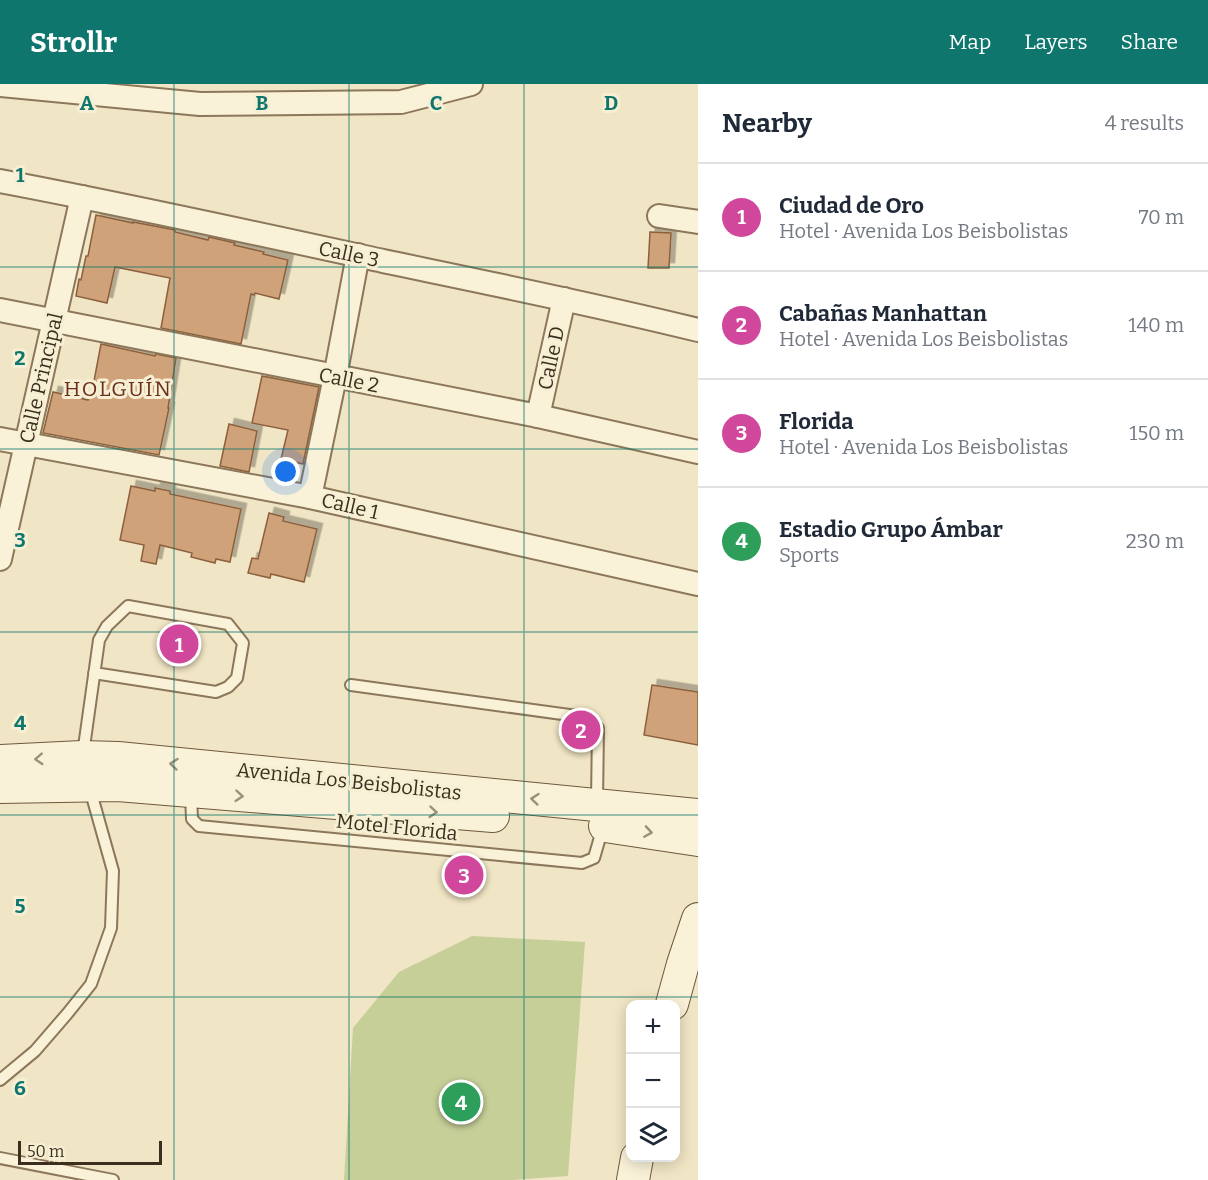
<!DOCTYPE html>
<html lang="en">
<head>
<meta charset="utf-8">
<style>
	body { margin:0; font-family:Bitter,serif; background:#f6f6f7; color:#1f2937 }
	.controls { position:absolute; right:18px; bottom:18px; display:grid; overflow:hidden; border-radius:12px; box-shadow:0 3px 15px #0003 }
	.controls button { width:54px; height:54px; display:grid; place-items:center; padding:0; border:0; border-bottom:2px solid #e0e1e3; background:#fff; color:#1f2937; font:30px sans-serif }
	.scale { position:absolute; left:18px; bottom:15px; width:144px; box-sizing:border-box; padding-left:6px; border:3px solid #3b2e1e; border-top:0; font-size:16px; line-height:21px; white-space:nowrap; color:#3b2e1e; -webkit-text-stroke:4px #f7efd4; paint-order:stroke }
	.you { position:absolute; left:286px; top:388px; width:21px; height:21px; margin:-15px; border:4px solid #fff; border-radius:50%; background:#1a73e8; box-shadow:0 0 0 9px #1a73e833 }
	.badge { display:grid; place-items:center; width:39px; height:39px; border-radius:50%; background:#0f766e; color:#fff; font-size:20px; font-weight:700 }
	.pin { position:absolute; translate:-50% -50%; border:3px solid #fff; box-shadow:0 2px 6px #0006 }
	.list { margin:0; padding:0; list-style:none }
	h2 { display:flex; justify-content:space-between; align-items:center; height:78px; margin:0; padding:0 24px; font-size:26px }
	h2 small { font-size:20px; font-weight:400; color:#747a83 }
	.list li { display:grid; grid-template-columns:39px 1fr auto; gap:18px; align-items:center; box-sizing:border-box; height:108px; padding:0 24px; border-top:2px solid #e0e1e3 }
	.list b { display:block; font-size:22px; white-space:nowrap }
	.list p { margin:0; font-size:20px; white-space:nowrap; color:#747a83 }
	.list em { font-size:20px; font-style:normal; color:#747a83 }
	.icon { flex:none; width:33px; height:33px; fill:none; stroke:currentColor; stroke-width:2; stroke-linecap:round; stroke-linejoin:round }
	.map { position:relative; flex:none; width:698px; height:1096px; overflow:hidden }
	header { display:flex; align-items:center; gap:36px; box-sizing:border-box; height:84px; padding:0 30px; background:#0f766e; color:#fff }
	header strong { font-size:28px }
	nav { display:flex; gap:33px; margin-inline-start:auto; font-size:21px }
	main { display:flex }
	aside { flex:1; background:#fff }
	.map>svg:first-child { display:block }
	.green { fill:#c6cf98 }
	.building { fill:#d0a279; stroke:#8c613e; stroke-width:1.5; filter:url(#shadow) }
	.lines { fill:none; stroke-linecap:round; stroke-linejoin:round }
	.lane-casing { stroke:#8c775a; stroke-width:14 }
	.street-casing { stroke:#8c775a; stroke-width:26 }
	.secondary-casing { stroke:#6e583d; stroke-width:34 }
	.lane { stroke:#faf2d8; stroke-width:10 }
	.street { stroke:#faf2d8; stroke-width:22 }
	.secondary { stroke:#faf2d8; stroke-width:32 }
	.oneway { stroke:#9a907b }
	.grid { fill:none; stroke:#0f766e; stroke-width:1.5; stroke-opacity:0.55 }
	.labels { text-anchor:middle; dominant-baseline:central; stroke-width:6; stroke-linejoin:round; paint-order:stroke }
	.street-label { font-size:20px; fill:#3b2e1e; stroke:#f7efd4 }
	.neighbourhood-label { font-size:21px; letter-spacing:1.5px; fill:#6a301c; stroke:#f7efd4 }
	.grid-label { font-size:20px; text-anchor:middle; font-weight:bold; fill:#0f766e; stroke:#f7efd4; stroke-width:6; stroke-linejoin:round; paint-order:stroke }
</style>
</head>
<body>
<header>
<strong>Strollr</strong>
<nav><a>Map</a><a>Layers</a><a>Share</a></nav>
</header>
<main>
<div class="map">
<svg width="698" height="1096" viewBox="0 0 698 1096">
	<defs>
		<filter id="shadow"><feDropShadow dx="5.5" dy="-5.5" stdDeviation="0" flood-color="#0004"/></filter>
	</defs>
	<rect width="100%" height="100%" fill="#f0e5c4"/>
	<!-- green -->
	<path class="green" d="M 472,852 L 585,858 L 568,1092 L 512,1096 L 344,1096 L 353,944 L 399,888 Z"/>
	<!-- building -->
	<g class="building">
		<path d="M 96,131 L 133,139 L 133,138 L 175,146 L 175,148 L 208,156 L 209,153 L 235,159 L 234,161 L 264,168 L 263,170 L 288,176 L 279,215 L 255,209 L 254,211 L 251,210 L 241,260 L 161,244 L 170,194 L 115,183 L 107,219 L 76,212 L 79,195 L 81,196 L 86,172 L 88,172 Z"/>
		<path d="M 650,148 L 671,149 L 669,184 L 648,184 Z"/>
		<path d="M 101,260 L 155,272 L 156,270 L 176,274 L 168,324 L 169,324 L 159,371 L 43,349 L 53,308 L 88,316 L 89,313 L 91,313 Z"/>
		<path d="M 262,292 L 319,303 L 303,380 L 281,375 L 288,346 L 252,339 Z"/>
		<path d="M 229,340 L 257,347 L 249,388 L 220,382 Z"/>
		<path d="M 131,402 L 155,407 L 155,404 L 170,407 L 170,410 L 241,425 L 230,478 L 216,475 L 215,479 L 191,473 L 192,469 L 160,461 L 156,480 L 141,477 L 144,461 L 120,456 Z"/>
		<path d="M 269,429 L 284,433 L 283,437 L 317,445 L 304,498 L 271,490 L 270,494 L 248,489 L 252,474 L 258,475 Z"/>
		<path d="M 652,601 L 698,608 L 698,661 L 644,651 Z"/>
	</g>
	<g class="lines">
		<defs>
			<g id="lane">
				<path d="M 351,601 L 584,633 L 598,644 L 597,718"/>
				<path d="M 83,670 L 99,556 L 107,542 L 128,522 L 228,540 L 243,559 L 237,594 L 228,603 L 216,608 L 94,589"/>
				<path d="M 191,711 L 192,735 L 199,742 L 582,779 L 594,774 L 603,743"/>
				<path d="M 0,996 L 35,967 L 67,930 L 91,900 L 111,844 L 113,787 L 90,705"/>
				<path d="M 0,1074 L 113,1096"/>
			</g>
			<g id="street">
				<path d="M 0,1 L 200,20 L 401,18 L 471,0"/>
				<path d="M 0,97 C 128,121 255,149 383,177 C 488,199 593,220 698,246"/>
				<path d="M 659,132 L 698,138"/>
				<path d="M 0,226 L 538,332 L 698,368"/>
				<path d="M 538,332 L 564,215"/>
				<path d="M 0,355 L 310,413 L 698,500"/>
				<path d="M 310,413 L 335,293 L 358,171"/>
				<path d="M 0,475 L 82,113"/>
			</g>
			<g id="secondary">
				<path d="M 0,677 L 82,673 L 118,674 L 698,731"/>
				<path d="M 0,703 L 118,701 L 493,732"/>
				<path d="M 605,742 L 698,756"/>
				<path d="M 672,920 L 683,880 L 698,835"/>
				<path d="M 633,1096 L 637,1074"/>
			</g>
		</defs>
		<!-- lane casing -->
		<use href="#lane" class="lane-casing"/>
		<!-- street casing -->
		<use href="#street" class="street-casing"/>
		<!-- secondary casing -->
		<use href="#secondary" class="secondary-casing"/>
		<!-- lane -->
		<use href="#lane" class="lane"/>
		<!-- street -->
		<use href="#street" class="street"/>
		<!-- secondary -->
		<use href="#secondary" class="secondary"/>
	</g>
	<!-- one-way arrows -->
	<defs><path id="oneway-chevron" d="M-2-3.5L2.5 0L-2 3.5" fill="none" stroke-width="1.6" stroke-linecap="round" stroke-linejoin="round" transform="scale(1.5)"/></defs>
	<g class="oneway">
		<use href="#oneway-chevron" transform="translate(39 675) rotate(177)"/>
		<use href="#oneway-chevron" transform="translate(174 680) rotate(-174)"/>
		<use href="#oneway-chevron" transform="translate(239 712) rotate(5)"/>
		<use href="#oneway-chevron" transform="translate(535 715) rotate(-174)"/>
		<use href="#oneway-chevron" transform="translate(433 728) rotate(5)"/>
		<use href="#oneway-chevron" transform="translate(648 748) rotate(9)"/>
	</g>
	<!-- grid -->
	<path class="grid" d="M 174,0 L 174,1096M 349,0 L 349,1096M 524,0 L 524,1096M 0,183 L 698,183M 0,365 L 698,365M 0,548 L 698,548M 0,731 L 698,731M 0,913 L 698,913"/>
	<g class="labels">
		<!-- street labels -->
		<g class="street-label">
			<text transform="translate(349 170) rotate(12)">Calle 3</text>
			<text transform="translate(551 274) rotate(-78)">Calle D</text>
			<text transform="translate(41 294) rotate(-77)">Calle Principal</text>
			<text transform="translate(349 296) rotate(11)">Calle 2</text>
			<text transform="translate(350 422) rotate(13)">Calle 1</text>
			<text transform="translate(349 697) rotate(6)">Avenida Los Beisbolistas</text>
			<text transform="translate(397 743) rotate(6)">Motel Florida</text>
		</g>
		<!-- neighbourhood labels -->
		<g class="neighbourhood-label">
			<text x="118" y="305">HOLGUÍN</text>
		</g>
	</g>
	<g class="grid-label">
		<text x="87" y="26">A</text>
		<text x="262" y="26">B</text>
		<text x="436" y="26">C</text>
		<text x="611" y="26">D</text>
		<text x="20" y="98">1</text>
		<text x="20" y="281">2</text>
		<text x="20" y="463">3</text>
		<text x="20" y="646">4</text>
		<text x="20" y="829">5</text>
		<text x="20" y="1011">6</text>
	</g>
</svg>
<div class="controls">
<button>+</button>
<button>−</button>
<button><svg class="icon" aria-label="layers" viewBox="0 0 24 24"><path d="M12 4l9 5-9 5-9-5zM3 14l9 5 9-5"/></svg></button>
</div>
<div class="scale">50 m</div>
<div class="you"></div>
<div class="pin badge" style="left:179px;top:560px;background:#d1479c">1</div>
<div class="pin badge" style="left:581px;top:646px;background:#d1479c">2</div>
<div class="pin badge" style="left:464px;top:791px;background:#d1479c">3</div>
<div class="pin badge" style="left:461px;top:1018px;background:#2e9e5b">4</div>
</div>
<aside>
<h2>Nearby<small>4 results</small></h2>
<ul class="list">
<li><span class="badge" style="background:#d1479c">1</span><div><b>Ciudad de Oro</b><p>Hotel · Avenida Los Beisbolistas</p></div><em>70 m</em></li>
<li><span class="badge" style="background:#d1479c">2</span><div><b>Cabañas Manhattan</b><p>Hotel · Avenida Los Beisbolistas</p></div><em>140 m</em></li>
<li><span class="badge" style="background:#d1479c">3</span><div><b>Florida</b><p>Hotel · Avenida Los Beisbolistas</p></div><em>150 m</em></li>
<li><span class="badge" style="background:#2e9e5b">4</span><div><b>Estadio Grupo Ámbar</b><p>Sports</p></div><em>230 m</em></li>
</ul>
</aside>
</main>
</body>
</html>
